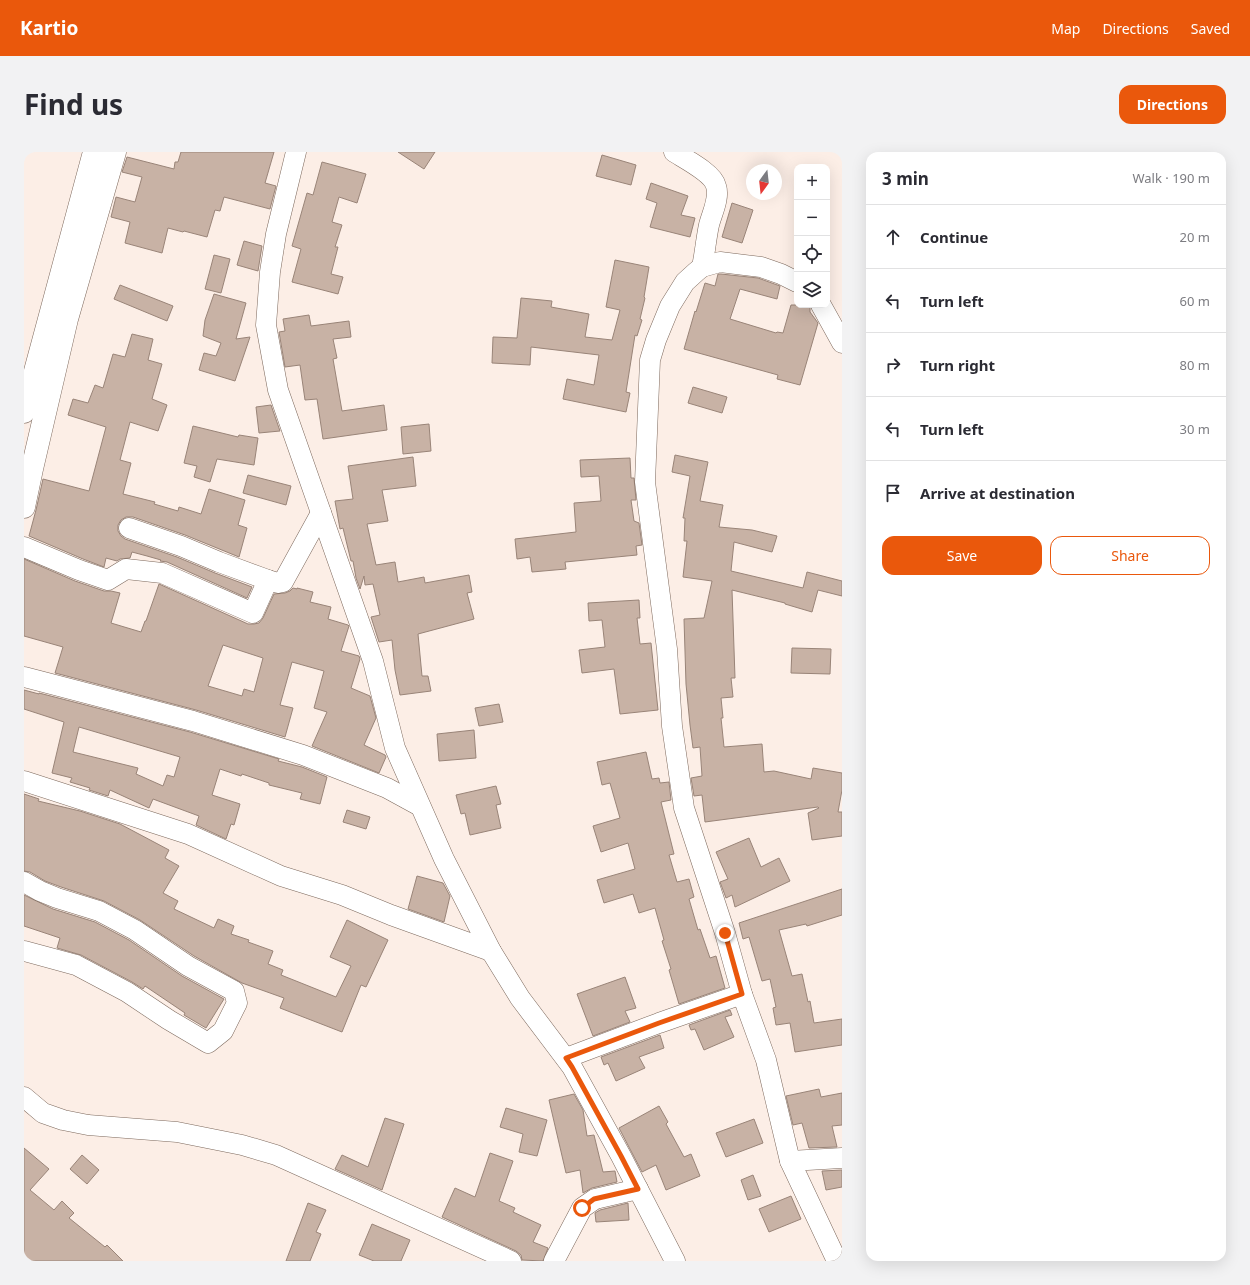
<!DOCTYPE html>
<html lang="en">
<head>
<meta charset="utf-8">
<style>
	body { margin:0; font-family:"Noto Sans",sans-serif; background:#f2f2f3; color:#2b2b33 }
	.controls { position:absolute; right:12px; top:12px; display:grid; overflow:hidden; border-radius:8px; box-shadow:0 4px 16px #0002 }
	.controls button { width:36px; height:36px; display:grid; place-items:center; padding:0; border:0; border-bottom:1px solid #e1e1e2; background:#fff; color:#2b2b33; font:20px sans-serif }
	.compass { position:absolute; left:722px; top:12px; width:36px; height:36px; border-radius:50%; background:#fff; box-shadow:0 4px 16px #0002; rotate:195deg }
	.stop { position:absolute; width:12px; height:12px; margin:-9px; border:3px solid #ea580c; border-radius:50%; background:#fff }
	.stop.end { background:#ea580c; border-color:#fff; box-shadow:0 1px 4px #0008 }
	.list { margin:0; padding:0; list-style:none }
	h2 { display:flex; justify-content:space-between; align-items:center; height:52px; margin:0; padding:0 16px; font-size:17px }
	h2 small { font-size:13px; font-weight:400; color:#7c7c81 }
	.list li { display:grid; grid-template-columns:26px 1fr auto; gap:12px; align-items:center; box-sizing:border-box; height:64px; padding:0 16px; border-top:1px solid #e1e1e2 }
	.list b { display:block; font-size:15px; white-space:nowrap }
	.list em { font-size:13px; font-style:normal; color:#7c7c81 }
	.actions { display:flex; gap:8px; padding:12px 16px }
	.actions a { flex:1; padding:9px 0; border:1px solid #ea580c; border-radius:12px; text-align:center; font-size:14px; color:#ea580c }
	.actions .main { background:#ea580c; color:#fff }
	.icon { flex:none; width:22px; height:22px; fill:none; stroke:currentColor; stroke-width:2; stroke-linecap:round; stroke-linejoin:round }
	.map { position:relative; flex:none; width:818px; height:1109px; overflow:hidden; border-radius:12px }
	header { display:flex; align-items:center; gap:24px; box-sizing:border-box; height:56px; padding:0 20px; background:#ea580c; color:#fff }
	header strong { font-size:19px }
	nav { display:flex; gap:22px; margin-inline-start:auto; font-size:14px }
	.intro { display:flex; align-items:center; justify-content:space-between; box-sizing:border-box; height:96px; padding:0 24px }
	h1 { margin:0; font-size:28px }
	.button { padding:10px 18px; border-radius:12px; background:#ea580c; color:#fff; font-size:14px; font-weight:700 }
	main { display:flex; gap:24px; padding:0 24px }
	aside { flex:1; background:#fff; border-radius:12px; box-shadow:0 4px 16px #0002 }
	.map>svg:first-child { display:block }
	.building { fill:#c8b2a5; stroke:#998478; fill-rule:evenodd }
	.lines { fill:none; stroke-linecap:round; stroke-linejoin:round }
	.street-casing { stroke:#7d695d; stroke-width:21 }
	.secondary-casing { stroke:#7d695d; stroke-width:23 }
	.street { stroke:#fff; stroke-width:20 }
	.secondary { stroke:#fff; stroke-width:22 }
	.route { stroke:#ea580c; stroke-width:5 }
</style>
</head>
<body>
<header>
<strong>Kartio</strong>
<nav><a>Map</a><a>Directions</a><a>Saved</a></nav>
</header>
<div class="intro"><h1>Find us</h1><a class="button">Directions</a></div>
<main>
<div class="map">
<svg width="818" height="1109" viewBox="0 0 818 1109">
	<rect width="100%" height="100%" fill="#fceee6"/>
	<!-- building -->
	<g class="building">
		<path d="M 157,0 L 250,0 L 241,31 L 252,34 L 246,57 L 200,45 L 196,59 L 191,58 L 183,85 L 160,79 L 159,80 L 144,76 L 138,101 L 101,91 L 106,70 L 87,65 L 92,45 L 111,50 L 118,25 L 98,20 L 103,5 L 150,17 L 151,10 L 154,10 Z"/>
		<path d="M 374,0 L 411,0 L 400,17 Z"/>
		<path d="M 578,3 L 612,13 L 607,33 L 572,24 Z"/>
		<path d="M 298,10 L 342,22 L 333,51 L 315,45 L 308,70 L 318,73 L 311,95 L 314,95 L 307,122 L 319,125 L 314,142 L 268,130 L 277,97 L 268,94 L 283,41 L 289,43 Z"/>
		<path d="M 627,31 L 664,44 L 657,63 L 671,66 L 666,85 L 626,75 L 633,51 L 622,47 Z"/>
		<path d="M 708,51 L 729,58 L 718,91 L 698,85 Z"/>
		<path d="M 220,89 L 238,94 L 234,119 L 213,113 Z"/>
		<path d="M 190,103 L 206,107 L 197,141 L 181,137 Z"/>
		<path d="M 591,108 L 625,115 L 620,145 L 621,146 L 616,167 L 618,168 L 613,184 L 611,183 L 602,240 L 606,241 L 602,260 L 539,247 L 543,227 L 570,233 L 575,203 L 507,195 L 506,213 L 468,211 L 469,185 L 493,186 L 497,146 L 528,149 L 527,155 L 565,162 L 561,185 L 588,188 L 596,158 L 582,155 Z"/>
		<path d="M 694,122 L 697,122 L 734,126 L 756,134 L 753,147 L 716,137 L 706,167 L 752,181 L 753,180 L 759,181 L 767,153 L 786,153 L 786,160 L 794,171 L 776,233 L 753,227 L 754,223 L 660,197 L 671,159 L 672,160 L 681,131 L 691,134 Z"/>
		<path d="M 96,133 L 149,154 L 143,169 L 90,147 Z"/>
		<path d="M 190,142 L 222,151 L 212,187 L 226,185 L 211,229 L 175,218 L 180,201 L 192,204 L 197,191 L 179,184 L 181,168 Z"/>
		<path d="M 285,163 L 287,174 L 325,169 L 327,185 L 309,187 L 313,206 L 309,207 L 318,259 L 360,253 L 363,278 L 299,287 L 293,247 L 281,248 L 276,213 L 261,215 L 255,180 L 261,179 L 259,167 Z"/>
		<path d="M 108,182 L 129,187 L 124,208 L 138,212 L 128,247 L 143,253 L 134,279 L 106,270 L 96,308 L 107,311 L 99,342 L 131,350 L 130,352 L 154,359 L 155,355 L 177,362 L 185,337 L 221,348 L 214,373 L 223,376 L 215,405 L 161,383 L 109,365 L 102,365 L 97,368 L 94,373 L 94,379 L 97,384 L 101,387 L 153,405 L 191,421 L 228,435 L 223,446 L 143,410 L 136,409 L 137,408 L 123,404 L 108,400 L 106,406 L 96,407 L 93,409 L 82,406 L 80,415 L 59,407 L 5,384 L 12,358 L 19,327 L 65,339 L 82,275 L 44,263 L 49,247 L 64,251 L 71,233 L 79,236 L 89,202 L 101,205 Z"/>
		<path d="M 669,235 L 703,245 L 698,261 L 664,251 Z"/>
		<path d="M 247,253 L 256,279 L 235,281 L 232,255 Z"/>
		<path d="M 405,272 L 407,299 L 379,302 L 377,275 Z"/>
		<path d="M 169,274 L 214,285 L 215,283 L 234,286 L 230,313 L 193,307 L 186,330 L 170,325 L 173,314 L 160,311 Z"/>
		<path d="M 651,303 L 684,310 L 676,349 L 699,353 L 695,375 L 728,378 L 753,384 L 748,400 L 710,390 L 707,419 L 779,436 L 783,420 L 818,429 L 818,444 L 794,438 L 788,460 L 761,452 L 761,451 L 708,438 L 711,526 L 707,526 L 709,545 L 697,546 L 699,566 L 697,566 L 700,595 L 738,592 L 740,620 L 750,619 L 787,627 L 789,616 L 818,621 L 818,638 L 814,660 L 818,660 L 818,684 L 788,688 L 784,661 L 795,656 L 794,655 L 681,670 L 678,643 L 670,644 L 667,626 L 678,624 L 676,595 L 669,596 L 666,573 L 662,532 L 660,467 L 680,466 L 688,429 L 659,425 L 663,389 L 660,389 L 661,366 L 659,366 L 666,324 L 648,320 Z"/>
		<path d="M 389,305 L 392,334 L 358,338 L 364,369 L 343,372 L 352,413 L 371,410 L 374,430 L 400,425 L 401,431 L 445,423 L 448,440 L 443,441 L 450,467 L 394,482 L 398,524 L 404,524 L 407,539 L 376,543 L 371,518 L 368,488 L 355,490 L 347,465 L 356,463 L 349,432 L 341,433 L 340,424 L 336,437 L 332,426 L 329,409 L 327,409 L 319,376 L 316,377 L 311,349 L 329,347 L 324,314 Z"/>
		<path d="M 606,306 L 607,326 L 610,326 L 612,348 L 607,348 L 610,369 L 615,371 L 618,393 L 612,394 L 613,403 L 541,410 L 542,417 L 508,420 L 506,405 L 493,407 L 491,387 L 552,380 L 550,351 L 577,349 L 575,324 L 557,325 L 556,308 Z"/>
		<path d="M 224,323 L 267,334 L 262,353 L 219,341 Z"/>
		<path d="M 0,407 L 51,429 L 80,439 L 87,439 L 96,441 L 87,471 L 117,480 L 121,469 L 122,469 L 135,432 L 224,472 L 230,472 L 235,471 L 239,466 L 250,442 L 261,441 L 266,439 L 269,436 L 273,437 L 273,436 L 289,440 L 286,450 L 307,455 L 304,467 L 324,473 L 325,474 L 317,499 L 335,504 L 336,507 L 327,536 L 346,544 L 352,566 L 340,593 L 361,603 L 362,605 L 355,621 L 288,594 L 303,560 L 290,556 L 300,519 L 268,510 L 256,553 L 269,556 L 261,585 L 172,558 L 31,521 L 39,495 L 0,484 ZM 199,493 L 239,506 L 230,540 L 220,537 L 218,544 L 184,534 Z"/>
		<path d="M 615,448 L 616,466 L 613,466 L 616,492 L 627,491 L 634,558 L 596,562 L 590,517 L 558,521 L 555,498 L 581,495 L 578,468 L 565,469 L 564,451 Z"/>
		<path d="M 768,496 L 807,497 L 806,522 L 767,521 Z"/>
		<path d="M 0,538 L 15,542 L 15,541 L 166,580 L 255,607 L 254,609 L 278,615 L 303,625 L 296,652 L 276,647 L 278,641 L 245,633 L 245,631 L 218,622 L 217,624 L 196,617 L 188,643 L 216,652 L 210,673 L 207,672 L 202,687 L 172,673 L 175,664 L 129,647 L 125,656 L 86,638 L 84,644 L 65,638 L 66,636 L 46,630 L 48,626 L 28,621 L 40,570 L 0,557 ZM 55,575 L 156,605 L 150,625 L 143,623 L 139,634 L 112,622 L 114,616 L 49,600 Z"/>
		<path d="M 475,552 L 479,570 L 455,574 L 451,556 Z"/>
		<path d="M 450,578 L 452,606 L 415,609 L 413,582 Z"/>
		<path d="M 622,600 L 628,627 L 635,626 L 636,631 L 645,630 L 647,648 L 637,650 L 650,702 L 645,703 L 653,730 L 665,727 L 670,745 L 665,747 L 674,778 L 676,777 L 686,806 L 692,804 L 701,836 L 655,852 L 645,818 L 647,817 L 638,789 L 640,788 L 631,756 L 615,761 L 609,742 L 580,751 L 573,728 L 611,717 L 604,691 L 577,700 L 569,674 L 596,666 L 586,631 L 578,633 L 573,610 Z"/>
		<path d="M 472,634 L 477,652 L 472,653 L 477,676 L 446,683 L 441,661 L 437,662 L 432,643 Z"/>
		<path d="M 0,642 L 15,647 L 14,649 L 56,659 L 96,672 L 145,698 L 141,706 L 155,714 L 139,741 L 154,749 L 150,757 L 190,776 L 194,767 L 210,774 L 207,782 L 225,788 L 224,790 L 249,799 L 244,812 L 259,818 L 257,823 L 312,845 L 327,814 L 306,805 L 323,768 L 364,788 L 342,835 L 337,833 L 318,880 L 256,856 L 260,846 L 218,831 L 170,804 L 116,768 L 80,749 L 37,735 L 21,729 L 6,720 L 0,719 Z"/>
		<path d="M 323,658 L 346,665 L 342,677 L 319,670 Z"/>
		<path d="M 725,686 L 737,715 L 755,706 L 766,729 L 711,755 L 708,743 L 702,746 L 696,730 L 704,727 L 692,700 Z"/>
		<path d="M 393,724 L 419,731 L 426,744 L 420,770 L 384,757 Z"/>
		<path d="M 818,737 L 818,763 L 783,774 L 782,772 L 755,778 L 768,824 L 778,822 L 784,850 L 786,849 L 790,871 L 818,867 L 818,893 L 771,900 L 766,871 L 752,873 L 749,856 L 752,855 L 746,827 L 738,829 L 725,785 L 719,787 L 715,771 Z"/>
		<path d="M 0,743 L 29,757 L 71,770 L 105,788 L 158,824 L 200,847 L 182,876 L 160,863 L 161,861 L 121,834 L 119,837 L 108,830 L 57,803 L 33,796 L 36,786 L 0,774 Z"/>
		<path d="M 601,825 L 612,856 L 601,859 L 606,870 L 569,884 L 553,842 Z"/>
		<path d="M 706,858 L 708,863 L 701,865 L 710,885 L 680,898 L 671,877 L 667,878 L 665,873 Z"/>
		<path d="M 636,883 L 640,896 L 615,905 L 621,916 L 592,929 L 584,911 L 580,913 L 577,905 Z"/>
		<path d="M 795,937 L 797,945 L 818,941 L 818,973 L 808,974 L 813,995 L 785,996 L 778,971 L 769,973 L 762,944 Z"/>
		<path d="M 550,942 L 559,958 L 563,984 L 570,983 L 579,1020 L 591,1019 L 593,1030 L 568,1036 L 559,1041 L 556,1018 L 542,1021 L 525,948 Z"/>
		<path d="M 635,954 L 644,970 L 642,972 L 660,1005 L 667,1002 L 676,1024 L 642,1038 L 632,1013 L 618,1020 L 595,976 Z"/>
		<path d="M 482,956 L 523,968 L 513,1004 L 495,1000 L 499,982 L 476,975 Z"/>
		<path d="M 361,966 L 380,972 L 358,1038 L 311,1017 L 318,1003 L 344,1015 Z"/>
		<path d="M 730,967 L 739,991 L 702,1005 L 692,981 Z"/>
		<path d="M 0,996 L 25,1017 L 6,1038 L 30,1058 L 38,1049 L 50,1061 L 45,1066 L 81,1095 L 83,1093 L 99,1109 L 6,1109 L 0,1103 Z"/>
		<path d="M 466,1001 L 489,1009 L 475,1049 L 491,1056 L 489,1060 L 517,1073 L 509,1090 L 524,1096 L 519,1109 L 498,1108 L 497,1103 L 492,1099 L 418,1065 L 431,1036 L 451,1045 Z"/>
		<path d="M 58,1003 L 75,1018 L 63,1032 L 46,1017 Z"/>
		<path d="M 818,1018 L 818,1035 L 802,1038 L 798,1019 Z"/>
		<path d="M 729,1023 L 737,1044 L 724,1048 L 717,1028 Z"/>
		<path d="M 767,1044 L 777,1067 L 745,1080 L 735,1057 Z"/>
		<path d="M 284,1051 L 302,1058 L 292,1080 L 297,1082 L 286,1109 L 262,1109 Z"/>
		<path d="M 604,1051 L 605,1068 L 572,1070 L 571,1061 L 576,1058 Z"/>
		<path d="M 348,1072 L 386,1088 L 377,1109 L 350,1109 L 335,1103 Z"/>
	</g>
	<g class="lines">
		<defs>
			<g id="street">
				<path d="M 272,0 L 252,82 L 246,120 L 242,173 L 254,238 L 349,509 L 371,596 L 420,707 L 467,799 L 496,846 L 548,915 L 597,1004 L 651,1109"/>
				<path d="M 650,0 C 661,7 689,21 692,34 C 696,46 688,61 685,73 C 682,87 681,101 678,115"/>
				<path d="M 773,130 L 757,122 L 737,115 L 696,110 L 678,115 L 672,120 L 661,130 L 646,154 L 632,188 L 626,208 L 621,330 L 643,497 L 648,574 L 660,656 L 701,781 L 718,842 L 742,908 L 766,1009 L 813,1109"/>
				<path d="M 797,153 L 818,191"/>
				<path d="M 105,376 L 157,394 L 195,410 L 244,428 L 254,431 L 259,430 L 297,361"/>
				<path d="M 0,395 L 55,418 L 84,428 L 102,417 L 138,421 L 229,461 L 244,428"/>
				<path d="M 0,525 L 169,569 L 279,603 L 363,636 L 396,654"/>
				<path d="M 0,629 L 164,682 L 257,724 L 318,743 L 367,763 L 467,799"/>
				<path d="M 0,730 L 16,739 L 33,746 L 75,759 L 111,778 L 164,814 L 210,839 L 213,851 L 199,879 L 184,891 L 145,868 L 103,840 L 52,813 L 0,799"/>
				<path d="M 542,906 L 635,871 L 718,842"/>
				<path d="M 0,945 L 19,961 L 39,968 L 64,973 L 153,980 L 218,993 L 252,1003 L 487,1109"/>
				<path d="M 766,1009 L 818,1006"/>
				<path d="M 530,1109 L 558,1056 L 571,1047 L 614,1037"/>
			</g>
			<g id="secondary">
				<path d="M 0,260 L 70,0"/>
				<path d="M 0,355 L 8,317 L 43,167 L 91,0"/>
			</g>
		</defs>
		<!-- street casing -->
		<use href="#street" class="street-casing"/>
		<!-- secondary casing -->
		<use href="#secondary" class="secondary-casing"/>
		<!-- street -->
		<use href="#street" class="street"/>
		<!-- secondary -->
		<use href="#secondary" class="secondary"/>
	</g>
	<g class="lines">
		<!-- route -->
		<path class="route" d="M 558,1056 L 570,1047 L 614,1037 L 597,1004 L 548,915 L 542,906 L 635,871 L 718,842 L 701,781"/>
	</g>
</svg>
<div class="controls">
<button>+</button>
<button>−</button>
<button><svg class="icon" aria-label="locate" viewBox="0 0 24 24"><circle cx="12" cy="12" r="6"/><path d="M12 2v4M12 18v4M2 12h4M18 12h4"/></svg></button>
<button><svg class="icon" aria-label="layers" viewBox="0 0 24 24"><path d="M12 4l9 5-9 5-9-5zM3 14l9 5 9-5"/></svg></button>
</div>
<svg class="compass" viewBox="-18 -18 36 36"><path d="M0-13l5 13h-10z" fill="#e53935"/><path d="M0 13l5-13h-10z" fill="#7c7c81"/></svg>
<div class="stop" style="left:558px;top:1056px"></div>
<div class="stop end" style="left:701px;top:781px"></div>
</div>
<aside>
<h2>3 min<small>Walk · 190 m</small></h2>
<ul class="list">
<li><svg class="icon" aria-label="ahead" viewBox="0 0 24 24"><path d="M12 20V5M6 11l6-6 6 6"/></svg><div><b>Continue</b></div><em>20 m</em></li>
<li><svg class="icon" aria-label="left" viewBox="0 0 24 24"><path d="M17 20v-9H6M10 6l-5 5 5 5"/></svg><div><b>Turn left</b></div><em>60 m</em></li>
<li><svg class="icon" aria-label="right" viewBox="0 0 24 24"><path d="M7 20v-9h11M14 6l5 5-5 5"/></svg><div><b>Turn right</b></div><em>80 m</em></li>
<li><svg class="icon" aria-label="left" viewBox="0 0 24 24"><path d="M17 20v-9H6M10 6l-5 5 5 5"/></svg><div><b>Turn left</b></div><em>30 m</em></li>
<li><svg class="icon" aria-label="arrive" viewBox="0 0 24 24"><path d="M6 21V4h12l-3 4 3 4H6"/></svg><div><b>Arrive at destination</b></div></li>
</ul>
<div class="actions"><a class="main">Save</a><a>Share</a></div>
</aside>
</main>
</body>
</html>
